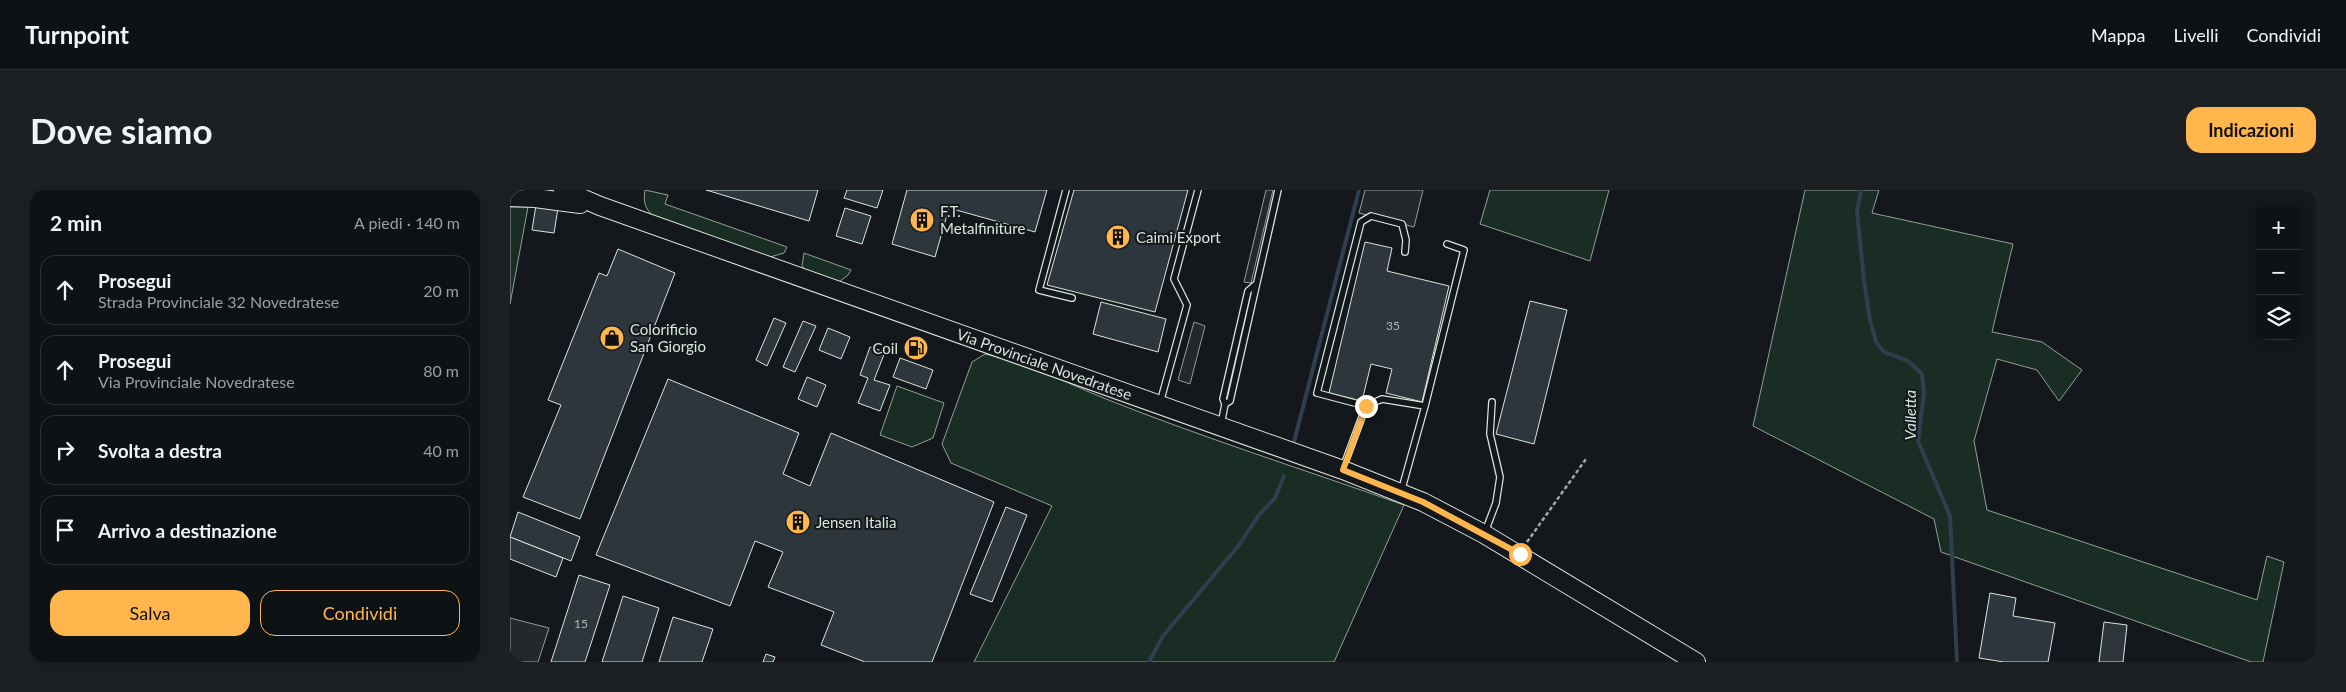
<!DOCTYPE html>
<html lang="it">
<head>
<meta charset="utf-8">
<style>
	body { margin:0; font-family:Lato,sans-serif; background:#1d2022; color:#f1f3f6 }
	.controls { position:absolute; right:15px; top:15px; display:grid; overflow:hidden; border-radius:10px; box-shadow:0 2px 8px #0003 }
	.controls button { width:45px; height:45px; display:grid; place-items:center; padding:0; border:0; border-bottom:1px solid #2f3234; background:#0f1215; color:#f1f3f6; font:25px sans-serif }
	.stop { position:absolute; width:15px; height:15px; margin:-11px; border:4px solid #ffb74d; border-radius:50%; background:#fff }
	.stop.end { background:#ffb74d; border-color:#fff; box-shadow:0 1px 5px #0008 }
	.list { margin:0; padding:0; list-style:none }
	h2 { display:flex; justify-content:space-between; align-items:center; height:65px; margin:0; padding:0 20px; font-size:21px }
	h2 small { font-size:16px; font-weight:400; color:#9b9ea0 }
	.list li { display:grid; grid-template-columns:32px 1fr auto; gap:15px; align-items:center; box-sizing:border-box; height:70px; margin:0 10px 10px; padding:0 10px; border:1px solid #2f3234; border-radius:15px }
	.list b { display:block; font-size:19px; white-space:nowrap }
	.list p { margin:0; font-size:16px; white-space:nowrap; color:#9b9ea0 }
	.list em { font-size:16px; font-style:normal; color:#9b9ea0 }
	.actions { display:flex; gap:10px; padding:15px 20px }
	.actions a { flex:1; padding:11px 0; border:1px solid #ffb74d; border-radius:15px; text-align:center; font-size:18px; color:#ffb74d }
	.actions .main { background:#ffb74d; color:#111 }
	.icon { flex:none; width:28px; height:28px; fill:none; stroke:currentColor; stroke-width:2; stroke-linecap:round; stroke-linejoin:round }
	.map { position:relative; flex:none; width:1806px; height:472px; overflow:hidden; border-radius:15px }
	header { display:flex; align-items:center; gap:30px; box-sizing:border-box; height:70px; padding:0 25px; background:#0f1215; border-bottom:1px solid #2f3234 }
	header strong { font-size:24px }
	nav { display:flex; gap:28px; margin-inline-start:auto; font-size:18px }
	.intro { display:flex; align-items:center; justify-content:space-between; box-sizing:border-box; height:120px; padding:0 30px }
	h1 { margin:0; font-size:35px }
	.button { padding:12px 22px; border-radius:15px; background:#ffb74d; color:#111; font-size:18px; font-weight:700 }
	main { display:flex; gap:30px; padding:0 30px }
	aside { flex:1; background:#0f1215; border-radius:15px; box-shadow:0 2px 8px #0003 }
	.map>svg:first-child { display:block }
	.green { fill:#1a2d24; stroke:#939e99 }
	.parking { fill:#24282b; stroke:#939e99 }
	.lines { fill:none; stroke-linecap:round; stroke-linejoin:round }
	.stream { stroke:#2f3f4d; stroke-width:4 }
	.building { fill:#2c363c; stroke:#d8e6dc }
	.lane-casing { stroke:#d8e6dc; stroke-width:8 }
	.primary-casing { stroke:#d8e6dc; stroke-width:20 }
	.path { stroke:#9da8a2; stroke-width:2.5; stroke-dasharray:4 2.5; stroke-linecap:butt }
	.lane { stroke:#14181c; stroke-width:5.5 }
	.primary { stroke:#14181c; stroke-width:18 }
	.route { stroke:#ffb74d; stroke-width:6 }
	.labels { text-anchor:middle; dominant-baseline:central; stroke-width:4; stroke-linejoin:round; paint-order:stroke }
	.number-label { font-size:12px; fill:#adbab4 }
	.poi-label { font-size:15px; fill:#d8e6dc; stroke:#14181c; text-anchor:start }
	.street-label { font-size:15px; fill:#d8e6dc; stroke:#14181c }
	.water-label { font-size:16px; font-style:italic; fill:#d8e6dc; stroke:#14181c }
</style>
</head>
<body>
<header>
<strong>Turnpoint</strong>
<nav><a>Mappa</a><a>Livelli</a><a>Condividi</a></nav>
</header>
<div class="intro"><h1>Dove siamo</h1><a class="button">Indicazioni</a></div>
<main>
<aside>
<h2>2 min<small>A piedi · 140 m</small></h2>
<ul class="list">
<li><svg class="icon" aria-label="ahead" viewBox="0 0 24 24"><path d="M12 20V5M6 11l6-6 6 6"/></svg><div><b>Prosegui</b><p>Strada Provinciale 32 Novedratese</p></div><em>20 m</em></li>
<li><svg class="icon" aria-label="ahead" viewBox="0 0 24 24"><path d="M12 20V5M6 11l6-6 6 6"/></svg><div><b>Prosegui</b><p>Via Provinciale Novedratese</p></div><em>80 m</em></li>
<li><svg class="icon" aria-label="right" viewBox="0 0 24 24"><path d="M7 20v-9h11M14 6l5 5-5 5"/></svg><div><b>Svolta a destra</b></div><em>40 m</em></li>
<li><svg class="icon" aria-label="arrive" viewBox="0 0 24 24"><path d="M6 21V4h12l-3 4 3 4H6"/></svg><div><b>Arrivo a destinazione</b></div></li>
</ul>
<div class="actions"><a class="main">Salva</a><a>Condividi</a></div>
</aside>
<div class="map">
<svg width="1806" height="472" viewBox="0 0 1806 472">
	<rect width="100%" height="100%" fill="#14181c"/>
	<!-- green -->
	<g class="green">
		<path d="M 135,0 L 158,5 L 155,14 L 277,57 L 274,63 L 260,67 L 143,26 C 135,18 133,12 135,0 Z"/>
		<path d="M 980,0 L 1099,0 L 1080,71 L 970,34 Z"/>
		<path d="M 1295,0 L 1369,0 L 1362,23 L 1503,54 L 1482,142 L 1532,152 L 1572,180 L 1549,211 L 1527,180 L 1487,169 L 1464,251 L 1477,320 L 1747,410 L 1757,366 L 1774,372 L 1753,472 L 1741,472 L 1431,362 L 1424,329 L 1243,236 Z"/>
		<path d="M 0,17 L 18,17 L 0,114 Z"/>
		<path d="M 294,63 L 341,80 L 338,85 L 329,92 L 296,80 L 292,76 Z"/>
		<path d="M 475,164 C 518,172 556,193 596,209 C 694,248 795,280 894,315 L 824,472 L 464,472 L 542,316 L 441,273 L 432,254 L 462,172 Z"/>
		<path d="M 387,196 L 434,213 L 423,248 L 402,257 L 370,245 Z"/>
	</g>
	<!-- parking -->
	<g class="parking">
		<path d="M 756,0 L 763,0 L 741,93 L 734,92 Z"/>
		<path d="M 855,0 L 913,0 L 904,37 L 849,23 Z"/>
		<path d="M 684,132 L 695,136 L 680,194 L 668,190 Z"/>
		<path d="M 0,428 L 39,438 L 28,472 L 0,472 Z"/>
	</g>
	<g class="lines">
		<!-- stream -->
		<g class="stream">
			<path d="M 1351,0 L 1347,21 L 1354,91 L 1360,130 L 1366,152 L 1374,162 L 1398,171 L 1412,184 L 1414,204 L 1408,251 L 1440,326 L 1447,472"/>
			<path d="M 784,252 L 849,0"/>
			<path d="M 639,472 L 653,446 L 729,355 L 749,325 L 765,308 L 774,286"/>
		</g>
	</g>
	<!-- building -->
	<g class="building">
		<path d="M 196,0 L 308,0 L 299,31 Z"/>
		<path d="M 337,0 L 373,0 L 367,18 L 334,8 Z"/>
		<path d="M 397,0 L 537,0 L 525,42 L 439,18 L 425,67 L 382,54 Z"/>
		<path d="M 564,0 L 678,0 L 645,122 L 537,95 Z"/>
		<path d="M 26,15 L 48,18 L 44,43 L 22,40 Z"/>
		<path d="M 335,18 L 361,26 L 352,54 L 326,46 Z"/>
		<path d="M 855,52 L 882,58 L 877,81 L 939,96 L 912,212 L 876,203 L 882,179 L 861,174 L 852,211 L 819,203 Z"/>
		<path d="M 108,59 L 165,83 L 70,329 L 13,307 L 51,215 L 38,210 L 89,83 L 97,86 Z"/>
		<path d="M 1020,111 L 1057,120 L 1024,254 L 986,244 Z"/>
		<path d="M 591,112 L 656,129 L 648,162 L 583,144 Z"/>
		<path d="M 264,128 L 276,133 L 257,176 L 246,170 Z"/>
		<path d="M 293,131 L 306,136 L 285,182 L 273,177 Z"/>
		<path d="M 318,138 L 340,147 L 331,169 L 309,160 Z"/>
		<path d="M 360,157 L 375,162 L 364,190 L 380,195 L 370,221 L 348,213 L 358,188 L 350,185 Z"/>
		<path d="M 390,168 L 423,180 L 416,199 L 383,187 Z"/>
		<path d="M 297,187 L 316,195 L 307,217 L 288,209 Z"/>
		<path d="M 158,189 L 289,243 L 273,284 L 300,296 L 321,243 L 484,312 L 422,472 L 355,472 L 311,455 L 324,422 L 258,397 L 273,362 L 245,351 L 220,416 L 86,365 Z"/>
		<path d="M 496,317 L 517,325 L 482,412 L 460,404 Z"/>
		<path d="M 8,322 L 70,347 L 61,371 L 0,347 Z"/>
		<path d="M 0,347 L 53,368 L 46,387 L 0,369 Z"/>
		<path d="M 69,385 L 100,395 L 75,472 L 41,472 Z"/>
		<path d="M 1480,403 L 1506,408 L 1503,426 L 1545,433 L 1538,472 L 1494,472 L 1469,468 Z"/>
		<path d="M 113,406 L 149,418 L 132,472 L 92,472 Z"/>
		<path d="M 163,427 L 203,439 L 192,472 L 149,472 Z"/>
		<path d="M 1594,432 L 1617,435 L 1613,472 L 1589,472 Z"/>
		<path d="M 256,464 L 265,467 L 263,472 L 253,472 Z"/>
	</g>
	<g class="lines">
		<defs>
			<g id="lane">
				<path d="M 556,0 L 529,100 L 562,108"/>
				<path d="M 650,213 L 677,115 L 664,89 L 688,0"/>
				<path d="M 715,214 L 713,209 L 738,101 L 746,94"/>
				<path d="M 856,216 L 872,209 L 915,216 L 891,302"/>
				<path d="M 915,216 L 954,60 L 937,54"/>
				<path d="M 711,235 L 715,214 L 720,211 L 768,0"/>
				<path d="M 833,278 L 856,216 L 807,203 L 851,32 L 861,26 L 892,34 L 896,50 L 895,62"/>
				<path d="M 975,342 L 986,313 L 990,287 L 980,244 L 982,212"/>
			</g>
			<g id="primary">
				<path id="s1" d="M 53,0 L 90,16 L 833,280 L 913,312 L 974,344 L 1186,472"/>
				<path d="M 0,7 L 25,8 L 70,14"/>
			</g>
		</defs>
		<!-- lane casing -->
		<use href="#lane" class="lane-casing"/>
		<!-- primary casing -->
		<use href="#primary" class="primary-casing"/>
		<!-- path -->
		<path class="path" d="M 1017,352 L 1076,269"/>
		<!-- lane -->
		<use href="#lane" class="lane"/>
		<!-- primary -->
		<use href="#primary" class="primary"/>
	</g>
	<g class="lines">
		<!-- route -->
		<path class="route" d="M 856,216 L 833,280 L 913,312 L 1010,364"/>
	</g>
	<!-- icons -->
	<defs>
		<symbol id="building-disc" viewBox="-11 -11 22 22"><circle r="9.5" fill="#ffb74d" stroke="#14181c"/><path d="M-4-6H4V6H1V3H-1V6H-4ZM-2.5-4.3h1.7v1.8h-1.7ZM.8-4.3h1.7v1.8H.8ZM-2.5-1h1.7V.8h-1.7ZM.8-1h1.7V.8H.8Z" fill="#111"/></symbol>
		<symbol id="shop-disc" viewBox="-11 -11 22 22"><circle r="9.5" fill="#ffb74d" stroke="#14181c"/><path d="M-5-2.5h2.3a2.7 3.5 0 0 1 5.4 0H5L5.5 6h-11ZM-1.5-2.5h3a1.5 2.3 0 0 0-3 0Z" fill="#111"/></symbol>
		<symbol id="fuel-disc" viewBox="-11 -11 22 22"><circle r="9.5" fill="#ffb74d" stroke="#14181c"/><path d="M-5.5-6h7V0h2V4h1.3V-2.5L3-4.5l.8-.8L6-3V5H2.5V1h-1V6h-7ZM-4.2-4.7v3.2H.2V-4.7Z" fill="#111"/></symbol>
	</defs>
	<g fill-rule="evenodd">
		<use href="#building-disc" x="398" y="16" width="28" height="28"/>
		<use href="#building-disc" x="594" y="33" width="28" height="28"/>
		<use href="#shop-disc" x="88" y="134" width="28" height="28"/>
		<use href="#fuel-disc" x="392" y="144" width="28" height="28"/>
		<use href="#building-disc" x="274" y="318" width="28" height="28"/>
	</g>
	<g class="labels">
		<!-- number labels -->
		<g class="number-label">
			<text x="883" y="135">35</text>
			<text x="71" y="433">15</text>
		</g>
		<!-- poi labels -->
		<g class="poi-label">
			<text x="430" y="21">F.T.<tspan x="430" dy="17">Metalfiniture</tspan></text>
			<text x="626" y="47">Caimi Export</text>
			<text x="120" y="139">Colorificio<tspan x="120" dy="17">San Giorgio</tspan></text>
			<text x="388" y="158" text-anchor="end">Coil</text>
			<text x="306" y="332">Jensen Italia</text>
		</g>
		<!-- street labels -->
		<g class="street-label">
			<text stroke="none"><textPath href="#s1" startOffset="512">Via Provinciale Novedratese</textPath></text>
		</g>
		<!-- water labels -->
		<g class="water-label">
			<text transform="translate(1399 225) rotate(-90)">Valletta</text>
		</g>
	</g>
</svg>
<div class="controls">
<button>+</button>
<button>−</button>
<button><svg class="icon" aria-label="layers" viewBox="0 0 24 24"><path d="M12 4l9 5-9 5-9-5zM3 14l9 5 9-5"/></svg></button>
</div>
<div class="stop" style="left:1010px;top:364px"></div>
<div class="stop end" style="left:856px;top:216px"></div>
</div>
</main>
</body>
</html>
